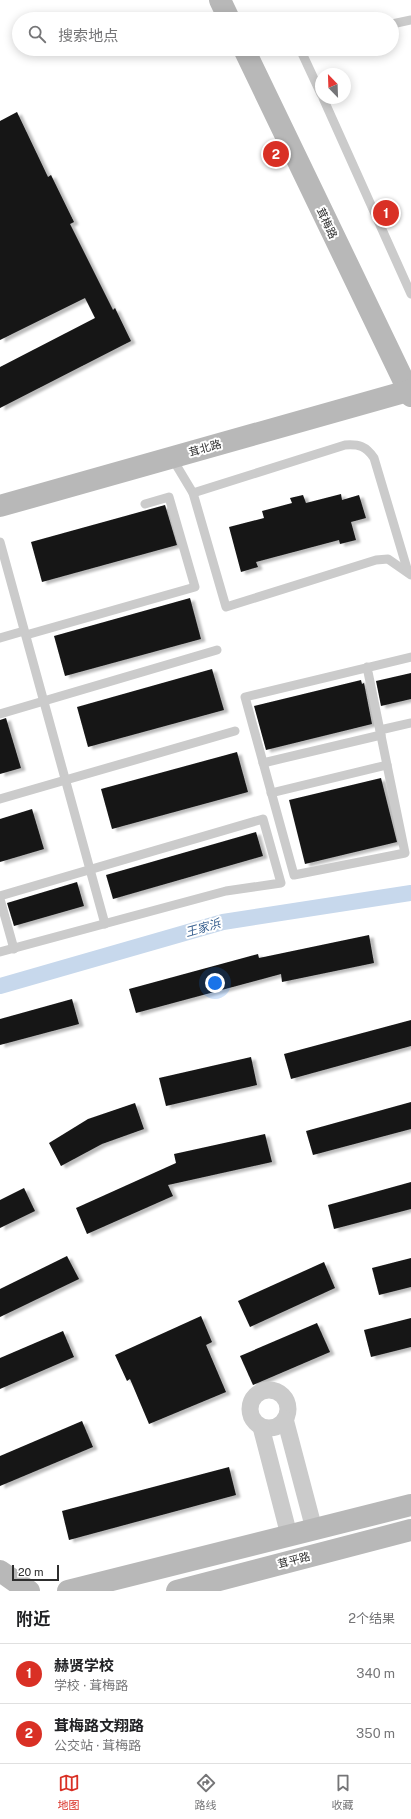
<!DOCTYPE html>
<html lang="zh">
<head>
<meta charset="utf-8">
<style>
	body { margin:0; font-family:"Public Sans","Noto Sans SC",sans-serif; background:#f6f6f6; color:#202124 }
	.compass { position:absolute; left:315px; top:68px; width:36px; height:36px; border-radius:50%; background:#fff; box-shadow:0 2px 10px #0003; rotate:337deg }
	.scale { position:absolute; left:12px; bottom:10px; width:47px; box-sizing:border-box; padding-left:4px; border:2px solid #2e2e2e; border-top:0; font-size:11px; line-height:14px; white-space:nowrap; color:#2e2e2e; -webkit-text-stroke:3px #fff; paint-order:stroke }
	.you { position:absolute; left:215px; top:983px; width:14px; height:14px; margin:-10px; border:3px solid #fff; border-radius:50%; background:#1a73e8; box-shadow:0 0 0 6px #1a73e833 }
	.badge { display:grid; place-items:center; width:26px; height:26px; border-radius:50%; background:#d93025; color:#fff; font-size:13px; font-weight:700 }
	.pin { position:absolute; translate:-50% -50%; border:2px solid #fff; box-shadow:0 1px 4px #0006 }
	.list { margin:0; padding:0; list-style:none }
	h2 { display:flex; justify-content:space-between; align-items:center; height:52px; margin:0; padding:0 16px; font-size:17px }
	h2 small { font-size:13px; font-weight:400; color:#757577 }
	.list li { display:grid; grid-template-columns:26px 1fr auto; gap:12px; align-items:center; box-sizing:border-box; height:60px; padding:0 16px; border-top:1px solid #e0e0e0 }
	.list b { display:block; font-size:15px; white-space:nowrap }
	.list p { margin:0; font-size:13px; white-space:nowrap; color:#757577 }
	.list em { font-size:13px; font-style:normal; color:#757577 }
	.icon { flex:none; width:22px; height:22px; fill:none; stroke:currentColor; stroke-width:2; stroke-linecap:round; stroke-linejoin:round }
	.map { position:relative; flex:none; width:411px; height:1591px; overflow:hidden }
	.search { position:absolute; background:#fff; box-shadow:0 2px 10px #0003; left:12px; right:12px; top:12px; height:44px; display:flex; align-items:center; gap:10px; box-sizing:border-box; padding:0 14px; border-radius:22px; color:#757577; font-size:15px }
	.sheet { height:172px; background:#fff }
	nav { display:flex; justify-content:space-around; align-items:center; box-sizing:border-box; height:56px; border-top:1px solid #e0e0e0; background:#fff; font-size:11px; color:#757577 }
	nav a { display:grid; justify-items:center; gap:2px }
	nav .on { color:#d93025 }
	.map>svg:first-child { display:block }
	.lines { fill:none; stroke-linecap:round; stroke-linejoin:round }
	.canal { stroke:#c7d8ec; stroke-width:16 }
	.building { fill:#151515; filter:url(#shadow) }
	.lane { stroke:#cbcbcb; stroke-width:9 }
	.street { stroke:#cbcbcb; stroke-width:17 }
	.secondary { stroke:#b8b8b8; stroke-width:22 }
	.labels { text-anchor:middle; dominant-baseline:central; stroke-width:4; stroke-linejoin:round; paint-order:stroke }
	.street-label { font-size:11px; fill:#2e2e2e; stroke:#fff }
	.water-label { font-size:12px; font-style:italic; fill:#3b6291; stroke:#fff }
</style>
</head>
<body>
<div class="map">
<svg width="411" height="1591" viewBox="0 0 411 1591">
	<defs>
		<filter id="shadow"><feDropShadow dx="4.5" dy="2.5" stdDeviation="1" flood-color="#0004"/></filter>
	</defs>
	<rect width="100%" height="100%" fill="#fff"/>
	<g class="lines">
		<!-- canal -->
		<path class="canal" d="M 0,986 L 223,922 L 411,893"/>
	</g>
	<!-- building -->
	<g class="building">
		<path d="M 17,112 L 48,177 L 51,175 L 74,222 L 70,224 L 113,310 L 115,308 L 131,341 L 0,408 L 0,367 L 95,318 L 85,298 L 0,340 L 0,121 Z"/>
		<path d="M 341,494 L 342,500 L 359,495 L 366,518 L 351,522 L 356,540 L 340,544 L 339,540 L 256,562 L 258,567 L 241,572 L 229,527 L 264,518 L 262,511 L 292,503 L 290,498 L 303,495 L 306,503 Z"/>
		<path d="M 165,505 L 177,545 L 42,582 L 31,542 Z"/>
		<path d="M 190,598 L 201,639 L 65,676 L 54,636 Z"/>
		<path d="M 212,669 L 224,710 L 88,747 L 77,707 Z"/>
		<path d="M 411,673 L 411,699 L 381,706 L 376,681 Z"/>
		<path d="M 361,680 L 362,684 L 364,683 L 372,724 L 266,750 L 254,706 Z"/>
		<path d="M 6,718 L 21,768 L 0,774 L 0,720 Z"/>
		<path d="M 237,752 L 248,792 L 112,829 L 101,789 Z"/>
		<path d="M 381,778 L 397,842 L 305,864 L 289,800 Z"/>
		<path d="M 32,809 L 44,849 L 0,862 L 0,819 Z"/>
		<path d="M 256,832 L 263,856 L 113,899 L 106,875 Z"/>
		<path d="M 77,882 L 84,906 L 14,926 L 7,903 Z"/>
		<path d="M 369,935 L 374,963 L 282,982 L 281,974 L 136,1013 L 129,989 L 258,954 L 259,958 Z"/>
		<path d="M 72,999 L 79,1024 L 0,1045 L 0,1019 Z"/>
		<path d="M 411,1020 L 411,1046 L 291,1079 L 284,1054 Z"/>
		<path d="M 251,1057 L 257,1085 L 166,1106 L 159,1078 Z"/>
		<path d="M 411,1102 L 411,1129 L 313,1155 L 306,1131 Z"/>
		<path d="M 135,1103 L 144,1129 L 102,1144 L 61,1166 L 49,1143 L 88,1119 Z"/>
		<path d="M 265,1134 L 272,1162 L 168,1185 L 173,1196 L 87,1234 L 76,1208 L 176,1163 L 174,1154 Z"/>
		<path d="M 411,1182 L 411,1209 L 334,1229 L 328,1205 Z"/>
		<path d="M 24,1188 L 35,1211 L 0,1228 L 0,1200 Z"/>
		<path d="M 67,1256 L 79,1279 L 0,1317 L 0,1289 Z"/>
		<path d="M 411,1258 L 411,1287 L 379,1295 L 372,1268 Z"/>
		<path d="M 324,1262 L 335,1288 L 250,1327 L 238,1301 Z"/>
		<path d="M 201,1316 L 212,1342 L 206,1345 L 226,1392 L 149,1424 L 130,1379 L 127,1381 L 115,1355 Z"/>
		<path d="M 411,1318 L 411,1347 L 371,1357 L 364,1330 Z"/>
		<path d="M 317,1323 L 330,1352 L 253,1385 L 240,1356 Z"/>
		<path d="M 63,1331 L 74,1357 L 0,1389 L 0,1358 Z"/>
		<path d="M 82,1421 L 93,1447 L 0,1486 L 0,1456 Z"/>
		<path d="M 229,1467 L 236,1495 L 69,1540 L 62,1511 Z"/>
	</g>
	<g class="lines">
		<!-- lane -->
		<g class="lane">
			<path d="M 392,24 L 411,20"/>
			<path d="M 305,49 L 301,51 L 321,94"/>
			<path d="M 323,98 L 411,294"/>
			<path d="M 172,458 L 193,493 L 226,607 L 376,560 L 388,559 L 411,575"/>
			<path d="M 193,493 L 345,445 C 359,444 366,446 374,458 L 408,572"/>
			<path d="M 0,542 L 105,924"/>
			<path d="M 26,635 L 195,587 L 169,497 L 145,504"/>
			<path d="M 0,638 L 24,631"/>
			<path d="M 367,667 L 405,853 L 294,875 L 245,697 L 411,657"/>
			<path d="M 0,714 L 217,650"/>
			<path d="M 380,730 L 411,723"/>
			<path d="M 263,763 L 381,735"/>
			<path d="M 271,793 L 387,765"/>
			<path d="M 0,799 L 235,731"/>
			<path d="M 0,896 L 263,819 L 281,883 L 226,891 L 0,952"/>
			<path d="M 0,899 L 14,949"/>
		</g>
		<!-- street -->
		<g class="street">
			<circle cx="269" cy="1409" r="19"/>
			<path d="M 285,1419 L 314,1529"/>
			<path d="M 261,1427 L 289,1535"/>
		</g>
		<!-- secondary -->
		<g class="secondary">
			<path d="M 220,0 L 229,19"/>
			<path d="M 244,49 L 411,396"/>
			<path d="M 0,506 L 411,390"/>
			<path d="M 0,1571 L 29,1591"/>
			<path d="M 68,1591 L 411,1505"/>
			<path d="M 177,1591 L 411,1530"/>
		</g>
	</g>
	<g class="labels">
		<!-- street labels -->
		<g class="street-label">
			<text transform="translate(327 223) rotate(64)">茸梅路</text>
			<text transform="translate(205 448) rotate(-16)">茸北路</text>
			<text transform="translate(294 1560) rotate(-15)">茸平路</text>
		</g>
		<!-- water labels -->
		<g class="water-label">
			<text transform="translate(203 928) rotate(-16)">王家浜</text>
		</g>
	</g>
</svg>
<svg class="compass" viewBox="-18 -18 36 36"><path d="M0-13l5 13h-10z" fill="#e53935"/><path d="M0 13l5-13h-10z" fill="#757577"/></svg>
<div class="scale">20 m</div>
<div class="you"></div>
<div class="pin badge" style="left:386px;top:213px">1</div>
<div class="pin badge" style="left:276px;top:154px">2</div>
<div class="search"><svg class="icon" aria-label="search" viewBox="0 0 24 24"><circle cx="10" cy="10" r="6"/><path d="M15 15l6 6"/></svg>搜索地点</div>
</div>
<section class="sheet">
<h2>附近<small>2个结果</small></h2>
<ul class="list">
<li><span class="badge">1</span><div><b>赫贤学校</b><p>学校 · 茸梅路</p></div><em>340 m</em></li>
<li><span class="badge">2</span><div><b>茸梅路文翔路</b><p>公交站 · 茸梅路</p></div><em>350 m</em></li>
</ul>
</section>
<nav>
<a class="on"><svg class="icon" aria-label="map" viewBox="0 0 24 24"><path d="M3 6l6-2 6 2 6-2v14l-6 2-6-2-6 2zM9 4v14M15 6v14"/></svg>地图</a>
<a><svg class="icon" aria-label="directions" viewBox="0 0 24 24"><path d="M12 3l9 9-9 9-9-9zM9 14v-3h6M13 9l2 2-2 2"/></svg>路线</a>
<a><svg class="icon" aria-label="saved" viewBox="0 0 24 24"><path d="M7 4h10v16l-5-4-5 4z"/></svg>收藏</a>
</nav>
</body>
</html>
